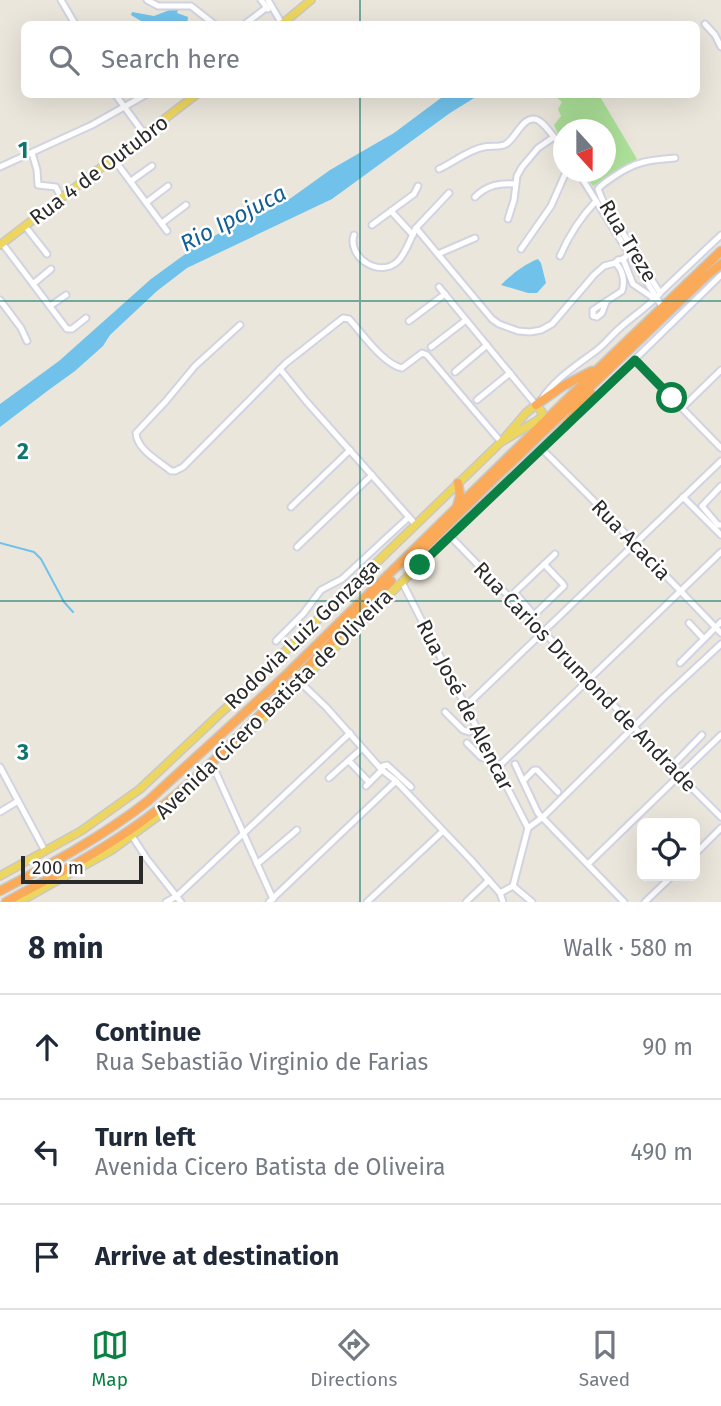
<!DOCTYPE html>
<html lang="en">
<head>
<meta charset="utf-8">
<style>
	body { margin:0; font-family:"Fira Sans",sans-serif; background:#f6f6f7; color:#1f2937 }
	.controls { position:absolute; right:21px; bottom:21px; display:grid; overflow:hidden; border-radius:10px; box-shadow:0 7px 28px #0002 }
	.controls button { width:63px; height:63px; display:grid; place-items:center; padding:0; border:0; border-bottom:2px solid #e0e1e3; background:#fff; color:#1f2937; font:35px sans-serif }
	.compass { position:absolute; left:553px; top:119px; width:63px; height:63px; border-radius:50%; background:#fff; box-shadow:0 7px 28px #0002; rotate:159deg }
	.scale { position:absolute; left:21px; bottom:18px; width:122px; box-sizing:border-box; padding-left:7px; border:4px solid #2a2a2a; border-top:0; font-size:19px; line-height:24px; white-space:nowrap; color:#2a2a2a; -webkit-text-stroke:5px #fff; paint-order:stroke }
	.stop { position:absolute; width:21px; height:21px; margin:-16px; border:5px solid #0b8043; border-radius:50%; background:#fff }
	.stop.end { background:#0b8043; border-color:#fff; box-shadow:0 2px 7px #0008 }
	.list { margin:0; padding:0; list-style:none }
	h2 { display:flex; justify-content:space-between; align-items:center; height:91px; margin:0; padding:0 28px; font-size:30px }
	h2 small { font-size:23px; font-weight:400; color:#747a83 }
	.list li { display:grid; grid-template-columns:46px 1fr auto; gap:21px; align-items:center; box-sizing:border-box; height:105px; padding:0 28px; border-top:2px solid #e0e1e3 }
	.list b { display:block; font-size:26px; white-space:nowrap }
	.list p { margin:0; font-size:23px; white-space:nowrap; color:#747a83 }
	.list em { font-size:23px; font-style:normal; color:#747a83 }
	.icon { flex:none; width:38px; height:38px; fill:none; stroke:currentColor; stroke-width:2; stroke-linecap:round; stroke-linejoin:round }
	.map { position:relative; flex:none; width:721px; height:902px; overflow:hidden }
	.search { position:absolute; background:#fff; box-shadow:0 7px 28px #0002; left:21px; right:21px; top:21px; height:77px; display:flex; align-items:center; gap:18px; box-sizing:border-box; padding:0 24px; border-radius:10px; color:#747a83; font-size:26px }
	.sheet { height:406px; background:#fff }
	nav { display:flex; justify-content:space-around; align-items:center; box-sizing:border-box; height:98px; border-top:2px solid #e0e1e3; background:#fff; font-size:19px; color:#747a83 }
	nav a { display:grid; justify-items:center; gap:4px }
	nav .on { color:#0b8043 }
	.map>svg:first-child { display:block }
	.green { fill:#ade199 }
	.water { fill:#71c2eb }
	.lines { fill:none; stroke-linecap:round; stroke-linejoin:round }
	.stream { stroke:#71c2eb; stroke-width:2 }
	.minor-casing { stroke:#d1d3e2; stroke-width:9 }
	.major-casing { stroke:#c8c8c8; stroke-width:10 }
	.highway-casing { stroke:#c8c8c8; stroke-width:11 }
	.minor { stroke:#fff; stroke-width:5 }
	.major { stroke:#edd65f; stroke-width:7 }
	.highway { stroke:#faaa58; stroke-width:8 }
	.route { stroke:#0b8043; stroke-width:9 }
	.grid { fill:none; stroke:#0f766e; stroke-width:2; stroke-opacity:0.55 }
	.labels { text-anchor:middle; dominant-baseline:central; stroke-width:5; stroke-linejoin:round; paint-order:stroke }
	.street-label { font-size:21px; fill:#2a2a2a; stroke:#fff }
	.water-label { font-size:23px; font-style:italic; fill:#115f96; stroke:#fff }
	.grid-label { font-size:23px; text-anchor:middle; font-weight:bold; fill:#0f766e; stroke:#fff; stroke-width:5; stroke-linejoin:round; paint-order:stroke }
</style>
</head>
<body>
<div class="map">
<svg width="721" height="902" viewBox="0 0 721 902">
	<rect width="100%" height="100%" fill="#ebe6dc"/>
	<!-- green -->
	<path class="green" d="M 557,95 L 599,95 L 637,159 L 593,186 L 582,172 L 606,172 L 606,130 L 564,130 L 563,144 L 554,125 L 561,116 L 558,109 L 562,102 L 555,96 Z"/>
	<!-- water -->
	<g class="water">
		<path d="M 175,8 L 179,8 L 177,13 L 188,17 L 187,24 L 146,24 L 131,15 L 132,12 L 154,16 Z"/>
		<path d="M 445,95 L 479,95 L 450,113 L 332,199 L 187,268 L 157,291 L 110,335 L 103,346 L 75,371 L 50,389 L 0,427 L 0,404 L 59,361 L 151,279 L 199,244 L 235,225 L 264,213 L 291,198 L 330,170 L 394,133 Z"/>
		<path d="M 538,259 L 541,263 L 546,283 L 537,293 L 528,293 L 501,285 C 512,274 523,265 538,259 Z"/>
	</g>
	<g class="lines">
		<!-- stream -->
		<path class="stream" d="M 0,543 L 34,552 L 41,559 L 64,602 L 73,612"/>
		<defs>
			<g id="minor">
				<path d="M 61,0 L 75,24"/>
				<path d="M 147,0 L 158,6 L 191,6 L 214,24"/>
				<path d="M 261,0 L 268,9"/>
				<path d="M 268,0 L 282,24"/>
				<path d="M 245,24 L 266,8"/>
				<path d="M 705,24 L 715,35 L 721,47"/>
				<path d="M 115,94 L 145,135"/>
				<path d="M 32,153 L 37,170 L 38,185 L 56,187 L 61,198"/>
				<path d="M 113,158 L 167,231"/>
				<path d="M 0,167 L 92,125 L 147,94"/>
				<path d="M 439,169 C 454,162 468,150 484,147 C 491,145 500,148 506,144 C 515,139 522,118 534,119 C 541,119 549,131 554,137"/>
				<path d="M 578,172 L 663,308"/>
				<path d="M 131,181 L 152,166"/>
				<path d="M 449,193 L 416,228 L 492,319 L 499,324 L 518,331 L 530,332 L 541,330 L 552,324 L 594,275 L 604,266 L 615,263 L 618,260 L 623,259 L 629,254"/>
				<path d="M 475,197 C 487,185 499,183 515,184"/>
				<path d="M 147,202 L 168,186"/>
				<path d="M 391,211 L 413,235"/>
				<path d="M 508,219 L 514,200 L 517,176 L 522,167 L 538,148 L 554,137 L 564,148"/>
				<path d="M 162,223 L 186,205"/>
				<path d="M 372,225 L 414,194 L 418,186"/>
				<path d="M 25,226 L 47,254"/>
				<path d="M 354,235 C 347,257 379,278 397,262 C 406,254 410,239 416,228"/>
				<path d="M 2,243 L 67,329 L 72,329 L 86,318"/>
				<path d="M 521,249 L 551,206 L 566,172"/>
				<path d="M 438,254 L 475,238"/>
				<path d="M 560,256 C 569,235 580,218 596,201"/>
				<path d="M 623,259 L 633,284 L 655,299"/>
				<path d="M 33,284 L 51,269"/>
				<path d="M 439,287 L 536,405"/>
				<path d="M 660,293 L 602,199 L 598,189 C 603,183 609,180 616,175 C 637,161 650,160 675,158"/>
				<path d="M 0,300 L 21,328 L 27,341"/>
				<path d="M 606,302 L 602,313 L 597,317 L 593,316 L 593,310 L 622,291 C 625,282 623,269 615,263"/>
				<path d="M 50,306 L 66,295"/>
				<path d="M 409,321 L 445,294"/>
				<path d="M 240,325 L 195,366 L 166,401 L 136,433 C 137,450 159,461 171,471 L 175,471 L 183,467 L 286,363 L 343,318 L 349,319 C 362,333 383,364 402,368 L 422,353 L 427,355 L 501,442"/>
				<path d="M 431,347 L 466,320"/>
				<path d="M 635,360 L 721,448"/>
				<path d="M 280,369 L 306,401 L 416,525"/>
				<path d="M 455,372 L 487,345"/>
				<path d="M 477,400 L 510,373"/>
				<path d="M 541,400 C 554,380 574,367 593,353 C 604,346 611,335 621,327 C 634,315 651,305 662,291 L 721,235"/>
				<path d="M 682,408 L 721,370"/>
				<path d="M 580,413 L 721,275"/>
				<path d="M 541,448 L 588,495 L 721,633"/>
				<path d="M 721,486 L 702,506 L 718,525 L 721,525"/>
				<path d="M 683,497 L 721,535"/>
				<path d="M 291,507 L 350,450"/>
				<path d="M 450,536 L 589,679 L 680,776 L 721,817"/>
				<path d="M 297,547 L 372,475"/>
				<path d="M 544,564 L 563,584 L 564,586 L 535,614 L 533,614 L 515,593 L 515,592 L 555,554"/>
				<path d="M 402,582 L 528,828"/>
				<path d="M 689,623 L 704,639"/>
				<path d="M 276,641 L 303,614 L 321,590 L 342,579 L 409,517"/>
				<path d="M 680,663 L 721,622"/>
				<path d="M 300,682 L 326,707 L 382,770 L 396,781 L 471,860 L 500,893 L 503,902"/>
				<path d="M 466,706 L 721,461"/>
				<path d="M 445,712 L 463,730 L 469,732 L 478,729"/>
				<path d="M 467,743 L 481,757 L 494,762"/>
				<path d="M 349,761 L 369,782"/>
				<path d="M 515,764 L 538,813 L 624,902"/>
				<path d="M 213,766 L 273,899"/>
				<path d="M 0,767 L 45,851"/>
				<path d="M 671,767 L 702,735"/>
				<path d="M 497,768 L 721,552"/>
				<path d="M 329,778 L 359,751"/>
				<path d="M 523,781 L 534,770 L 537,770 L 558,792"/>
				<path d="M 366,786 L 382,770 L 383,766 L 387,765 L 411,787"/>
				<path d="M 0,812 L 18,801"/>
				<path d="M 528,828 L 543,817 L 664,697 L 721,644"/>
				<path d="M 132,836 L 147,859 L 181,902"/>
				<path d="M 695,854 L 721,828"/>
				<path d="M 257,864 L 297,830"/>
				<path d="M 588,864 L 721,735"/>
				<path d="M 513,886 L 532,902"/>
				<path d="M 500,893 L 513,886 L 528,828"/>
				<path d="M 166,902 L 177,896 L 350,733"/>
				<path d="M 269,902 L 396,781"/>
				<path d="M 367,902 L 443,831"/>
				<path d="M 466,902 L 489,880"/>
				<path d="M 645,902 L 672,876"/>
			</g>
			<g id="major">
				<path d="M 282,24 L 311,0"/>
				<path d="M 0,245 L 197,94"/>
				<path d="M 249,732 L 402,582 L 564,427"/>
				<path d="M 0,876 L 81,831 L 140,789 L 242,693 L 501,442 L 526,413 L 536,405 L 542,412 L 542,416 L 538,420 L 501,442"/>
				<path d="M 19,902 L 112,850 L 165,811 L 205,774"/>
			</g>
			<g id="highway">
				<path d="M 536,405 L 563,386 L 592,371"/>
				<path d="M 564,427 L 580,407 L 590,392"/>
				<path d="M 457,507 L 460,496 L 458,483"/>
				<path d="M 408,564 L 494,479 L 706,276 L 721,264"/>
				<path d="M 0,891 C 51,864 102,837 148,801 L 286,675 L 598,369 L 721,251"/>
				<path d="M 6,902 C 48,879 91,857 130,830 C 173,801 210,765 246,729 C 295,680 343,631 391,581"/>
			</g>
		</defs>
		<!-- minor casing -->
		<use href="#minor" class="minor-casing"/>
		<!-- major casing -->
		<use href="#major" class="major-casing"/>
		<!-- highway casing -->
		<use href="#highway" class="highway-casing"/>
		<!-- minor -->
		<use href="#minor" class="minor"/>
		<!-- major -->
		<use href="#major" class="major"/>
		<!-- highway -->
		<use href="#highway" class="highway"/>
	</g>
	<g class="lines">
		<!-- route -->
		<path class="route" d="M 420,565 L 635,360 L 672,398"/>
	</g>
	<!-- grid -->
	<path class="grid" d="M 360,0 L 360,24M 360,94 L 360,902M 0,301 L 721,301M 0,601 L 721,601"/>
	<g class="labels">
		<!-- street labels -->
		<g class="street-label">
			<text transform="translate(99 170) rotate(-37)">Rua 4 de Outubro</text>
			<text transform="translate(628 241) rotate(59)">Rua Treze</text>
			<text transform="translate(631 540) rotate(46)">Rua Acacia</text>
			<text transform="translate(302 634) rotate(-44)">Rodovia Luiz Gonzaga</text>
			<text transform="translate(585 677) rotate(46)">Rua Carios Drumond de Andrade</text>
			<text transform="translate(274 704) rotate(-44)">Avenida Cicero Batista de Oliveira</text>
			<text transform="translate(465 705) rotate(63)">Rua José de Alencar</text>
		</g>
		<!-- water labels -->
		<g class="water-label">
			<text transform="translate(233 218) rotate(-28)">Rio Ipojuca</text>
		</g>
	</g>
	<g class="grid-label">
		<text x="23" y="158">1</text>
		<text x="23" y="459">2</text>
		<text x="23" y="760">3</text>
	</g>
</svg>
<div class="controls">
<button><svg class="icon" aria-label="locate" viewBox="0 0 24 24"><circle cx="12" cy="12" r="6"/><path d="M12 2v4M12 18v4M2 12h4M18 12h4"/></svg></button>
</div>
<svg class="compass" viewBox="-18 -18 36 36"><path d="M0-13l5 13h-10z" fill="#e53935"/><path d="M0 13l5-13h-10z" fill="#747a83"/></svg>
<div class="scale">200 m</div>
<div class="stop" style="left:672px;top:398px"></div>
<div class="stop end" style="left:420px;top:565px"></div>
<div class="search"><svg class="icon" aria-label="search" viewBox="0 0 24 24"><circle cx="10" cy="10" r="6"/><path d="M15 15l6 6"/></svg>Search here</div>
</div>
<section class="sheet">
<h2>8 min<small>Walk · 580 m</small></h2>
<ul class="list">
<li><svg class="icon" aria-label="ahead" viewBox="0 0 24 24"><path d="M12 20V5M6 11l6-6 6 6"/></svg><div><b>Continue</b><p>Rua Sebastião Virginio de Farias</p></div><em>90 m</em></li>
<li><svg class="icon" aria-label="left" viewBox="0 0 24 24"><path d="M17 20v-9H6M10 6l-5 5 5 5"/></svg><div><b>Turn left</b><p>Avenida Cicero Batista de Oliveira</p></div><em>490 m</em></li>
<li><svg class="icon" aria-label="arrive" viewBox="0 0 24 24"><path d="M6 21V4h12l-3 4 3 4H6"/></svg><div><b>Arrive at destination</b></div></li>
</ul>
</section>
<nav>
<a class="on"><svg class="icon" aria-label="map" viewBox="0 0 24 24"><path d="M3 6l6-2 6 2 6-2v14l-6 2-6-2-6 2zM9 4v14M15 6v14"/></svg>Map</a>
<a><svg class="icon" aria-label="directions" viewBox="0 0 24 24"><path d="M12 3l9 9-9 9-9-9zM9 14v-3h6M13 9l2 2-2 2"/></svg>Directions</a>
<a><svg class="icon" aria-label="saved" viewBox="0 0 24 24"><path d="M7 4h10v16l-5-4-5 4z"/></svg>Saved</a>
</nav>
</body>
</html>
